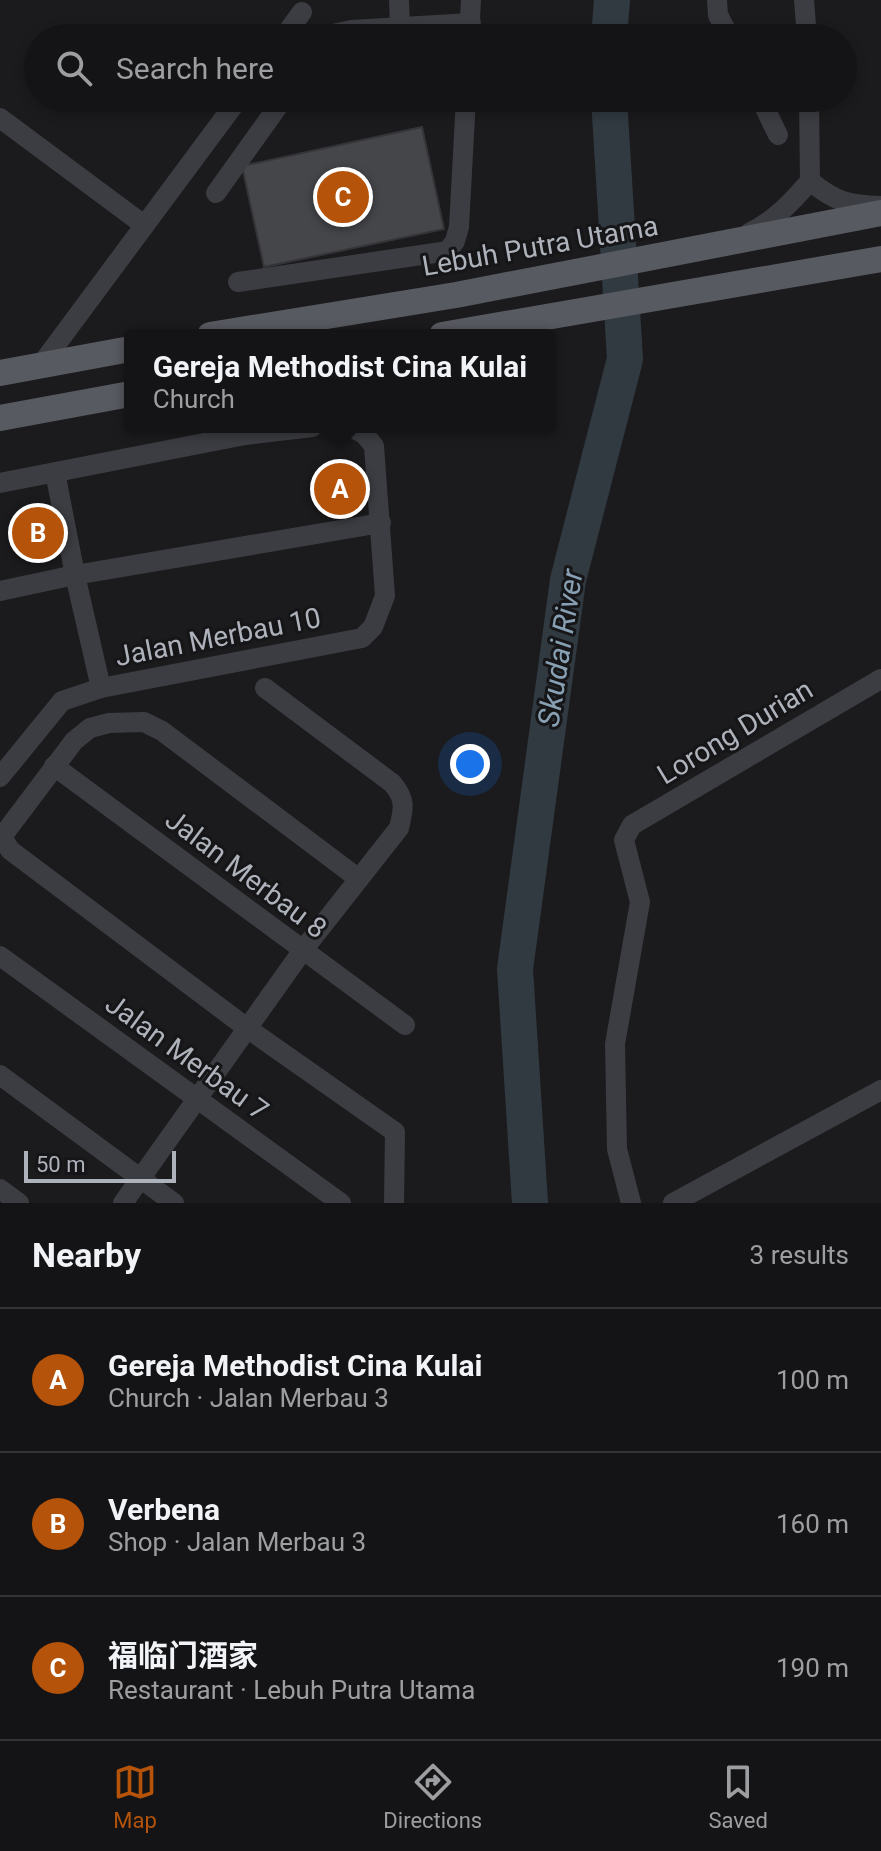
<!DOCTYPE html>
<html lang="en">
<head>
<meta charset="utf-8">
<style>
	body { margin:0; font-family:Roboto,"Noto Sans SC",sans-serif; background:#212123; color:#f1f3f6 }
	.scale { position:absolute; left:24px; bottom:20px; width:152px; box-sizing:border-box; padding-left:8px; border:4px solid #aeb2bb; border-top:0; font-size:22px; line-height:28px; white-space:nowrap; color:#aeb2bb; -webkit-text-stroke:6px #161618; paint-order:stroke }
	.you { position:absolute; left:470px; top:764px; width:28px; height:28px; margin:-20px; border:6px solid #fff; border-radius:50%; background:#1a73e8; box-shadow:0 0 0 12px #1a73e833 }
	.badge { display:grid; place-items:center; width:52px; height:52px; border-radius:50%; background:#b45309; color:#fff; font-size:26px; font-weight:700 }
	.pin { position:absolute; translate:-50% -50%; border:4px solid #fff; box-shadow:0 2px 8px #0006 }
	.popup { position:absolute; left:124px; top:329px; width:432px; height:104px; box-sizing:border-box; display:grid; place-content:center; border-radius:8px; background:#141416; filter:drop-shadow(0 2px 6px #0005); font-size:26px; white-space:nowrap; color:#9d9ea1 }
	.popup b { font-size:30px; color:#f1f3f6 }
	.popup::after { content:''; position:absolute; left:50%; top:100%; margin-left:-16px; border:16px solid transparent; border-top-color:#141416 }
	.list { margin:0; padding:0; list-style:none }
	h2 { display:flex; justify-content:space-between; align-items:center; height:104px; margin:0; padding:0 32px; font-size:34px }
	h2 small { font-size:26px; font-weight:400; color:#9d9ea1 }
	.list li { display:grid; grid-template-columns:52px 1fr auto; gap:24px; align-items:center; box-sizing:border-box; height:144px; padding:0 32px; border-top:2px solid #333335 }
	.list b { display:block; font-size:30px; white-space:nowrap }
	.list p { margin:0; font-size:26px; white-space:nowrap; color:#9d9ea1 }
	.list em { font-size:26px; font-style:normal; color:#9d9ea1 }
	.icon { flex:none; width:44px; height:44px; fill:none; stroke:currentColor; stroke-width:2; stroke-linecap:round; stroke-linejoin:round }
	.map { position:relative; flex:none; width:881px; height:1203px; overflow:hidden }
	.search { position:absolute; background:#141416; box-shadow:0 4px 12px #0003; left:24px; right:24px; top:24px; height:88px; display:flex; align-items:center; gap:20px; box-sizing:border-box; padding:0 28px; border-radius:44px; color:#9d9ea1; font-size:30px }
	.sheet { height:536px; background:#141416 }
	nav { display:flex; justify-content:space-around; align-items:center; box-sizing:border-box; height:112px; border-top:2px solid #333335; background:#141416; font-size:22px; color:#9d9ea1 }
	nav a { display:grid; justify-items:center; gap:4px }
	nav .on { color:#b45309 }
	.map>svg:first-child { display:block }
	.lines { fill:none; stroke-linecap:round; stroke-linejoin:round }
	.river { stroke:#313a41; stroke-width:36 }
	.building { fill:#45464a; stroke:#353539; stroke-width:2 }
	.minor { stroke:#3c3d42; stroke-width:20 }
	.major { stroke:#585a61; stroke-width:26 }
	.labels { text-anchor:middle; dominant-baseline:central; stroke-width:6; stroke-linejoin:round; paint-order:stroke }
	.street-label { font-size:28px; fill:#aeb2bb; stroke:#161618 }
	.water-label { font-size:30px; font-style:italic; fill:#88a0b4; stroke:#161618 }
</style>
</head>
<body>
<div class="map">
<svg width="881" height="1203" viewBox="0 0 881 1203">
	<rect width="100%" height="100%" fill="#1b1b1d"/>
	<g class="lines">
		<!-- river -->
		<g class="river">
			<path d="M 609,38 L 612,0"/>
			<path d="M 530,1203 L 515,969 L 568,580 L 625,359 L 609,98"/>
		</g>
	</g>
	<!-- building -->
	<path class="building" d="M 422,127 L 444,229 L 264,267 L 242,166 Z"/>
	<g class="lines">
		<!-- minor -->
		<g class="minor">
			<path d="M 399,0 L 400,27"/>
			<path d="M 717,0 L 718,15 L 730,38"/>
			<path d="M 804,0 L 807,38"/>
			<path d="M 283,38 L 302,12"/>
			<path d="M 329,38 L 333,34 L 351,30 L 471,23"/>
			<path d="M 469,38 L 471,0"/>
			<path d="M 760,98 L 778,135"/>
			<path d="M 809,98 L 810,181"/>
			<path d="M 0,118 L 144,225"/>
			<path d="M 810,181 C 835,202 849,205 881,206"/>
			<path d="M 216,193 L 284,98"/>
			<path d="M 749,233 C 775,220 791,203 810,181"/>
			<path d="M 238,282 L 448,251 L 455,241 L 459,227 L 466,98"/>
			<path d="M 41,365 L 239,98"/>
			<path d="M 55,472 L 75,575 L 101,688"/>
			<path d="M 0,483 L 245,435 L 312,427"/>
			<path d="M 0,591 L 75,575 L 381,523"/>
			<path d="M 54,766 L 405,1025"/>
			<path d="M 0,777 L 62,701 L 101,688 L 362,638 L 373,627 L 385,596 L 374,446 L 365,435 L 352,427"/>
			<path d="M 359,879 L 162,731 L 144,722 L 109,723 L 90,728 L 74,741 L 4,834 L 4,840 L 10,850 L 247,1028 L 395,1132 L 394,1203"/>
			<path d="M 0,956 L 341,1203"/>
			<path d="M 0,1075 L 174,1203"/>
			<path d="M 0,1189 L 19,1203"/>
			<path d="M 123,1203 L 303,950 L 399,828 C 404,808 406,799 392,783 L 265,688"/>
			<path d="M 631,1203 L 617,1149 L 615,1044 L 640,902 L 624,840 L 632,825 L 881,679"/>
			<path d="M 673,1203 L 881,1090"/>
		</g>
		<!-- major -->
		<g class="major">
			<path d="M 210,335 L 456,295 L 881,213"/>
			<path d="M 442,335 L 881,259"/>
			<path d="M 0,373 L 130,349"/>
			<path d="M 0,418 L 130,394"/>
		</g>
	</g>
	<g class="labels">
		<!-- street labels -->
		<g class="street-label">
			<text transform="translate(540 246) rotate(-10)">Lebuh Putra Utama</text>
			<text transform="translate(218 637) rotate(-11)">Jalan Merbau 10</text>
			<text transform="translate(735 732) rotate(-31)">Lorong Durian</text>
			<text transform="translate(246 874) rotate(37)">Jalan Merbau 8</text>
			<text transform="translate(187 1057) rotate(36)">Jalan Merbau 7</text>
		</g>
		<!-- water labels -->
		<g class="water-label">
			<text transform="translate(560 648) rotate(-81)">Skudai River</text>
		</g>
	</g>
</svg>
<div class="scale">50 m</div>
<div class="you"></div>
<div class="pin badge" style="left:340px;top:489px">A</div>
<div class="popup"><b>Gereja Methodist Cina Kulai</b>Church</div>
<div class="pin badge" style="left:38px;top:533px">B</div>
<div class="pin badge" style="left:343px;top:197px">C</div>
<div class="search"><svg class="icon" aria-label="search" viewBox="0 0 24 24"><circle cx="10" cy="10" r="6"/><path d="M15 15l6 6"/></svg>Search here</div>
</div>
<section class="sheet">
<h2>Nearby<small>3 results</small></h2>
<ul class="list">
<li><span class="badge">A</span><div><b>Gereja Methodist Cina Kulai</b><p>Church · Jalan Merbau 3</p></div><em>100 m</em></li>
<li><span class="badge">B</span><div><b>Verbena</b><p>Shop · Jalan Merbau 3</p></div><em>160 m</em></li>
<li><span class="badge">C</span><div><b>福临门酒家</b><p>Restaurant · Lebuh Putra Utama</p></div><em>190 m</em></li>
</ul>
</section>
<nav>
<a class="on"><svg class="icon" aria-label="map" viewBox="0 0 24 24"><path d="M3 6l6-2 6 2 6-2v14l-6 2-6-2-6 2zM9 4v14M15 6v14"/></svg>Map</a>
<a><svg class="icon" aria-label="directions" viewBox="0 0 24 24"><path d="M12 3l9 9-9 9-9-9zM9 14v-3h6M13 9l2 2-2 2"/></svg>Directions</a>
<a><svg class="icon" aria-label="saved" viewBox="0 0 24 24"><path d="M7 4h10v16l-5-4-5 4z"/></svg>Saved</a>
</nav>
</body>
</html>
